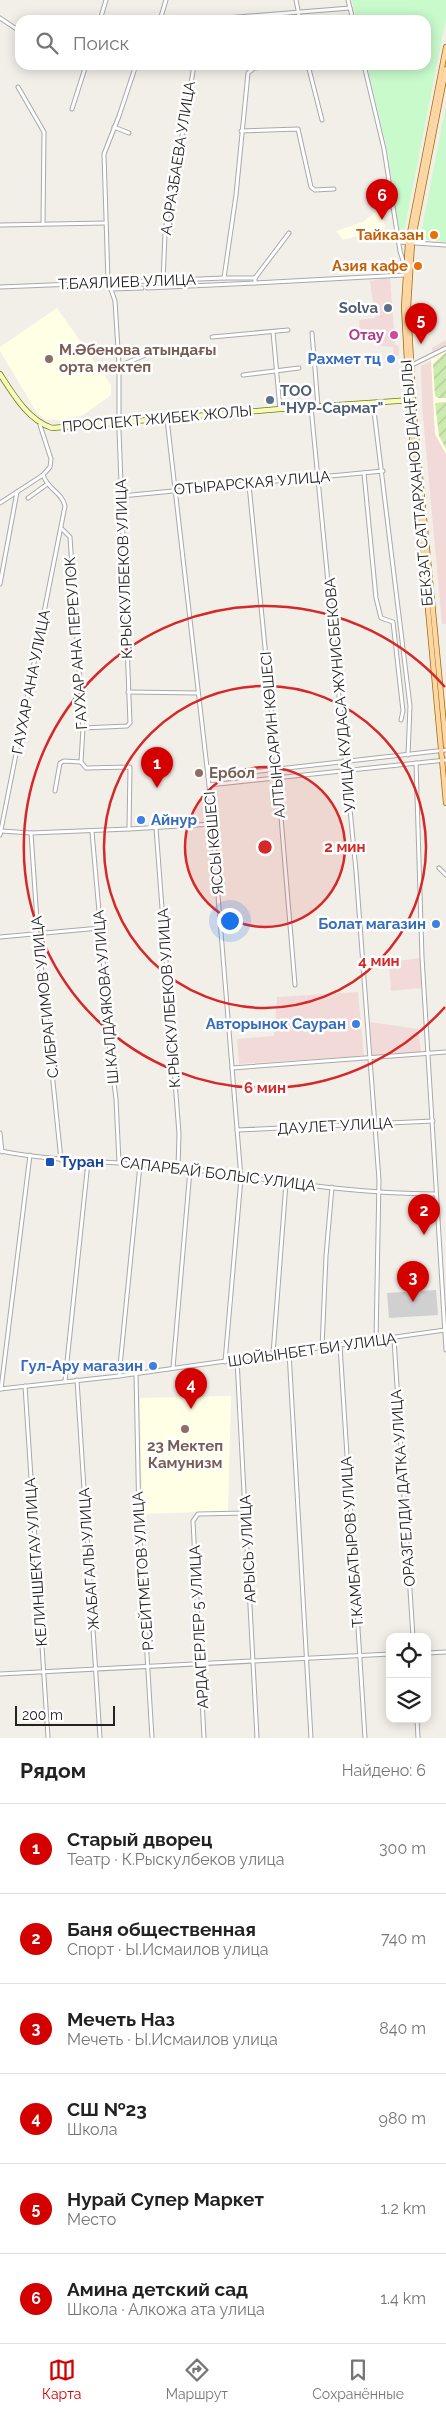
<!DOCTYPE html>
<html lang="ru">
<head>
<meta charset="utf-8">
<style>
	body { margin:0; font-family:Raleway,sans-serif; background:#f6f6f6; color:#222 }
	.controls { position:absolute; right:15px; bottom:15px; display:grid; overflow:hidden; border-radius:10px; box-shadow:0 2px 12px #0003 }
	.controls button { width:45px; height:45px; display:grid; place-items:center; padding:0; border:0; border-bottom:1px solid #e0e0e0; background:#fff; color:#222; font:25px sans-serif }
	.scale { position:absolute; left:15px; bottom:12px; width:100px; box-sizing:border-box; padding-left:5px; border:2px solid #222; border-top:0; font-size:14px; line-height:18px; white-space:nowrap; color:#222; -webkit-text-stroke:4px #fff; paint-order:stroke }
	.you { position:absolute; left:229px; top:920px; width:18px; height:18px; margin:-12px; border:4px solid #fff; border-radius:50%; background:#1a73e8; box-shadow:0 0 0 8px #1a73e833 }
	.badge { display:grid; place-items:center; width:32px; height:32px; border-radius:50%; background:#d40000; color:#fff; font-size:16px; font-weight:700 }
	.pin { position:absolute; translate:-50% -41px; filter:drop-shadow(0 1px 2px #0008) }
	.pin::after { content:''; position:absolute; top:26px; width:18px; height:15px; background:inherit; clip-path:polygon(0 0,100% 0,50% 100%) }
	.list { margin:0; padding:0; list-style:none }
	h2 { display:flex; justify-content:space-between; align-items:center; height:65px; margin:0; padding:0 20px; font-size:21px }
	h2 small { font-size:16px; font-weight:400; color:#767676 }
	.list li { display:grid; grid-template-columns:32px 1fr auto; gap:15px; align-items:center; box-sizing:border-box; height:90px; padding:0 20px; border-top:1px solid #e0e0e0 }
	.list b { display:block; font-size:19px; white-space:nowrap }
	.list p { margin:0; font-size:16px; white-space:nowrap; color:#767676 }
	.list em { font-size:16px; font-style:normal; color:#767676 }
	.icon { flex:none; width:28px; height:28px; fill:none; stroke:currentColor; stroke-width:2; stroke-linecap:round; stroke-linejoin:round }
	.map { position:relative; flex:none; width:446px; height:1738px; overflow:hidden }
	.search { position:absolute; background:#fff; box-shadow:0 2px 12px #0003; left:15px; right:15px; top:15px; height:55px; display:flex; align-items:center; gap:12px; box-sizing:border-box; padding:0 18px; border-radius:15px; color:#767676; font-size:19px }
	.sheet { height:605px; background:#fff }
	nav { display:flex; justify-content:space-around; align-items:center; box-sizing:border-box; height:70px; border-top:1px solid #e0e0e0; background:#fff; font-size:14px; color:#767676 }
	nav a { display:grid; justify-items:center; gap:2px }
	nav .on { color:#d40000 }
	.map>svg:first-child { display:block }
	.commercial { fill:#f2dad9 }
	.education { fill:#ffffe5 }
	.religious { fill:#d0d0d0 }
	.park { fill:#c8facc }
	.garden { fill:url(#garden-furrows) }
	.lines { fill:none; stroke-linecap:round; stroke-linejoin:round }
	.street-casing { stroke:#a9a9a9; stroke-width:5 }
	.secondary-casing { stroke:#707d05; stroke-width:6 }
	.primary-casing { stroke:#a06b00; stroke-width:6 }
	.street { stroke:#fff; stroke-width:3 }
	.secondary { stroke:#f7fabf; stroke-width:4.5 }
	.primary { stroke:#fcd6a4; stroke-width:4.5 }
	.ring { fill:none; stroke:#d62828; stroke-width:2.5 }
	.food-dot { fill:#e8710a; stroke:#fff; stroke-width:2 }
	.service-dot { fill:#5c6f8a; stroke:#fff; stroke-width:2 }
	.hotel-dot { fill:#d1479c; stroke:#fff; stroke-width:2 }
	.education-dot { fill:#8d6e63; stroke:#fff; stroke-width:2 }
	.shop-dot { fill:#3f7fe0; stroke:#fff; stroke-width:2 }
	.transit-dot { fill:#1a4fb4; stroke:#fff; stroke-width:2 }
	.labels { text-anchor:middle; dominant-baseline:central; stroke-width:5; stroke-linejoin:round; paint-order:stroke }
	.street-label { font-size:15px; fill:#222; stroke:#fff }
	.food-label { font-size:15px; font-weight:bold; fill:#c56008; stroke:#fff; text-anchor:end }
	.service-label { font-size:15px; font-weight:bold; fill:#4e5e75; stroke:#fff; text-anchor:end }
	.hotel-label { font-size:15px; font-weight:bold; fill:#b23c85; stroke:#fff; text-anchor:end }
	.education-label { font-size:15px; font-weight:bold; fill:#785e54; stroke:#fff; text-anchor:start }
	.shop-label { font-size:15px; font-weight:bold; fill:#366cbe; stroke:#fff; text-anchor:end }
	.transit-label { font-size:15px; font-weight:bold; fill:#164399; stroke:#fff; text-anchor:start }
	.centre { fill:#d62828; stroke:#fff; stroke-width:2.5 }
	.ring-label { font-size:15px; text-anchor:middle; font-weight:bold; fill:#d62828; stroke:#fff; stroke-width:5; stroke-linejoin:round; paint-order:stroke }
</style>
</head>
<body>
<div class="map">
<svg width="446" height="1738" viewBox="0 0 446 1738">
	<defs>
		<pattern id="garden-furrows" width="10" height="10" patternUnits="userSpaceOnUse" patternTransform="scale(1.25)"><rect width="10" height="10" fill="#cdebb0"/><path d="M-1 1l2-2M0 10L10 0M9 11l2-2" fill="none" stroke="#b0c997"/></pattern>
	</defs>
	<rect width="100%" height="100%" fill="#f2efe9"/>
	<!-- commercial -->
	<g class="commercial">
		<path d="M 390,277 L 395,345 L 399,346 L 399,356 L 394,356 L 393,347 L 380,346 L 378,333 L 360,335 L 359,320 L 375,318 L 370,281 Z"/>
		<path d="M 446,340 L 446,624 L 442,624 L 422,406 L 421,366 L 433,360 L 432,348 Z"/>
		<path d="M 421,958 L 423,988 L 391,991 L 389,962 Z"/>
		<path d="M 358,992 L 364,1056 L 239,1064 L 237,1039 L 274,1036 L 277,997 Z"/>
		<path d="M 370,1022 L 418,1029 L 421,1052 L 372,1055 Z"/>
	</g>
	<!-- education -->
	<g class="education">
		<path d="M 382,211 L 385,228 L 343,240 L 336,231 L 363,222 L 374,213 Z"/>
		<path d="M 57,308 L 111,385 L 111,395 L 83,415 L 61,420 L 45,419 L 37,413 L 0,351 L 0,347 Z"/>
		<path d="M 446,351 L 446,454 L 435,434 L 431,359 Z"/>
		<path d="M 231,1396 L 228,1511 L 142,1514 L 140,1398 Z"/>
	</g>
	<!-- religious -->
	<path class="religious" d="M 436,1290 L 438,1315 L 389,1318 L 387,1293 Z"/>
	<!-- park -->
	<g class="park">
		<path d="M 352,0 L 446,0 L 446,18 L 403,236 L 400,236 L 388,153 L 367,65 L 426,65 L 426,20 L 356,20 Z"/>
		<path d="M 446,105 L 446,242 L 420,239 Z"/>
	</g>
	<!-- garden -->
	<g class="garden">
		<path d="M 446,352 L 446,398 L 438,398 L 435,396 L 433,364 Z"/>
		<path d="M 446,402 L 446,449 L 439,436 L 435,403 Z"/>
	</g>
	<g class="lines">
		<defs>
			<g id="street">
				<path d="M 296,0 L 300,20"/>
				<path d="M 348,0 L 353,20"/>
				<path d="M 0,18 L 15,28"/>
				<path d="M 100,20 L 106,0"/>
				<path d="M 160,20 L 166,0"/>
				<path d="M 201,20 L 350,8"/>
				<path d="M 308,65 L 322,120"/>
				<path d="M 364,65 L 384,149 L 400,251 L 405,267"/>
				<path d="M 18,87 L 44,132 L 43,224"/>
				<path d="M 72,109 L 86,65"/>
				<path d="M 114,127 L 129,133"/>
				<path d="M 241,131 L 298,129 L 311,187 L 315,190 L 334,189"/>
				<path d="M 0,225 L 105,223"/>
				<path d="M 399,242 L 446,245"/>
				<path d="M 224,278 L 236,195 L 248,73 L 254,68 L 285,65"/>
				<path d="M 255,278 L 289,233"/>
				<path d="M 163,281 L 165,234 L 171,186 L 184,127 L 194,65"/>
				<path d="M 0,287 L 224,278 L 255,278 L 255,283 L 404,275"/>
				<path d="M 147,288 L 255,283"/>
				<path d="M 111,289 L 142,288"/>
				<path d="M 273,332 L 280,409"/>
				<path d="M 312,333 L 318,406"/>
				<path d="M 212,337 L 288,330"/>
				<path d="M 412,365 L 446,348"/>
				<path d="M 119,366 L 155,351 L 184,348"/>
				<path d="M 243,375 L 299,368"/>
				<path d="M 373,403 L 410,706 L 408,755"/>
				<path d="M 311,407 L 356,871 L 379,1180 L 376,1341"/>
				<path d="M 167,419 L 209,785 L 241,1178 L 225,1362"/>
				<path d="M 364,473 L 376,598 L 381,618 L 393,622 L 403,711 L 401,720"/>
				<path d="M 249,485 L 277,769 L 295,985"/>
				<path d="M 121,496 L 383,471"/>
				<path d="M 28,498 L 46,485"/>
				<path d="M 0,503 L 43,475 L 50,467 L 51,459 L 40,425"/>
				<path d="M 0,584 L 17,492"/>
				<path d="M 128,692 L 198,693"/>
				<path d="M 83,728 L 127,726 L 130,723 L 119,430 L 119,366 L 115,301 L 108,281 L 104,154 L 119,116 L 136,65"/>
				<path d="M 81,762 L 86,768 L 130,767 L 129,829 L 213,824"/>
				<path d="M 416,763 L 422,957 L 446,1350"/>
				<path d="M 208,777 L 446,750"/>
				<path d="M 209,785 L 446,760"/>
				<path d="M 55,791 L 60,763 L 64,761 L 81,762 L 83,728 L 70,537 L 62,529"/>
				<path d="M 156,828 L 179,1134 L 178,1168"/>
				<path d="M 1,831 L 31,833 L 129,829"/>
				<path d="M 92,832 L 103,957 L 107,1029 L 116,1099 L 119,1162"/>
				<path d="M 31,833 L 38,935 L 61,1160"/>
				<path d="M 0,835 L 65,506 C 62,492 48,490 43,475"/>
				<path d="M 439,868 L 446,875"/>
				<path d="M 0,937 L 100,928"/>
				<path d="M 232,1068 L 446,1052"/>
				<path d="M 237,1130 L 433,1121"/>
				<path d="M 0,1133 L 2,1152"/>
				<path d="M 0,1151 C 63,1163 126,1161 189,1169 C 271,1180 353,1194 435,1194"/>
				<path d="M 394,1339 L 413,1637"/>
				<path d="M 340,1346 L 365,1738"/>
				<path d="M 322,1348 L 326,1256 L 332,1187"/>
				<path d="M 289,1352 L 311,1738"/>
				<path d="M 273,1354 L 286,1183"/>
				<path d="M 237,1360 L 257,1738"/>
				<path d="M 173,1368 L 190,1170"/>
				<path d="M 136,1374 L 139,1522 L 152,1738"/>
				<path d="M 119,1376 L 140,1165"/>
				<path d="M 77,1380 L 100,1738"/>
				<path d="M 65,1381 L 88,1162"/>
				<path d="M 25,1386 L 48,1738"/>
				<path d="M 0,1389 L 119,1376 L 445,1330"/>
				<path d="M 1,1389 L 30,1155"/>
				<path d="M 427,1653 L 446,1652"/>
				<path d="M 0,1674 L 390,1654"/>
				<path d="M 417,1719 L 418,1738"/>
				<path d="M 204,1738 L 193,1521 L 198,1514 L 246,1513"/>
			</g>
			<path id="secondary" d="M 0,374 C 13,394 28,420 52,428 L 280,409 L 412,400"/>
			<g id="primary">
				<path d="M 446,47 L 408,243 L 404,307 L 410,415 L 446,803"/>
				<path d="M 446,69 L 412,243 L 408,307 L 414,414 L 446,746"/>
			</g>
		</defs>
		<!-- street casing -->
		<use href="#street" class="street-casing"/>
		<!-- secondary casing -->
		<use href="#secondary" class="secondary-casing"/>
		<!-- primary casing -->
		<use href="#primary" class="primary-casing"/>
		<!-- street -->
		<use href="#street" class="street"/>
		<!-- secondary -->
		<use href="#secondary" class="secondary"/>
		<!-- primary -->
		<use href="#primary" class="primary"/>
	</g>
	<!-- distance rings -->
	<circle cx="265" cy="847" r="80" fill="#d62828" fill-opacity=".12"/>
	<g class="ring">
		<circle cx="265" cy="847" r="80"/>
		<circle cx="265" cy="847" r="161"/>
		<path d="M445 1007A241 241 0 1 1 445 687"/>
	</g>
	<!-- markers -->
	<g class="food-dot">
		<circle cx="434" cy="235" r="5"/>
		<circle cx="418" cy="266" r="5"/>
	</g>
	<g class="service-dot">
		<circle cx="388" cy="308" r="5"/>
		<circle cx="270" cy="400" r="5"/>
	</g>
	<circle class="hotel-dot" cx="394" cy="335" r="5"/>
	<g class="education-dot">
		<circle cx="49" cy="359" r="5"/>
		<circle cx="199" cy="773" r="5"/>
		<circle cx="185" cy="1429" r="5"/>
	</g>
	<g class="shop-dot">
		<circle cx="391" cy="359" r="5"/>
		<circle cx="141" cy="820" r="5"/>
		<circle cx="436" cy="924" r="5"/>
		<circle cx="356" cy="1024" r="5"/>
		<circle cx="153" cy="1366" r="5"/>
	</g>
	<rect class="transit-dot" x="45" y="1157" width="10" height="10" rx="2.5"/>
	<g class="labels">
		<!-- street labels -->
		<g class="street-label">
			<text transform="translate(178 158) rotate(-81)">А.ОРАЗБАЕВА УЛИЦА</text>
			<text transform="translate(127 282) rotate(-2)">Т.БАЯЛИЕВ УЛИЦА</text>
			<text transform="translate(157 419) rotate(-5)">ПРОСПЕКТ ЖИБЕК ЖОЛЫ</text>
			<text transform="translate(252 483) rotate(-5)">ОТЫРАРСКАЯ УЛИЦА</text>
			<text transform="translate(417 483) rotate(-95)">БЕКЗАТ САТТАРХАНОВ ДАҢҒЫЛЫ</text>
			<text transform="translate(124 569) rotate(-92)">К.РЫСКУЛБЕКОВ УЛИЦА</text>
			<text transform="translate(76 643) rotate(-94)">ГАУХАР АНА ПЕРЕУЛОК</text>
			<text transform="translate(31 682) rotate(-79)">ГАУХАР АНА УЛИЦА</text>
			<text transform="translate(340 695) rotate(-95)">УЛИЦА КУДАСА ЖУНИСБЕКОВА</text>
			<text transform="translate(273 735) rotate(-95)">АЛТЫНСАРИН КӨШЕСІ</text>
			<text transform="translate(214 843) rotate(-95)">ЯССЫ КӨШЕСІ</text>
			<text transform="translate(45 997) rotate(-96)">С.ИБРАГИМОВ УЛИЦА</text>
			<text transform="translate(106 997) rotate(-95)">Ш.КАЛДАЯКОВА УЛИЦА</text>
			<text transform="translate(169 998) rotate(-94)">К.РЫСКУЛБЕКОВ УЛИЦА</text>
			<text transform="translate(335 1126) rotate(-3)">ДАУЛЕТ УЛИЦА</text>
			<text transform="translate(218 1174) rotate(7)">САПАРБАЙ БОЛЫС УЛИЦА</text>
			<text transform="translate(312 1350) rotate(-8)">ШОЙЫНБЕТ БИ УЛИЦА</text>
			<text transform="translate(403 1488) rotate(-94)">ОРАЗГЕЛДИ ДАТКА УЛИЦА</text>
			<text transform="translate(352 1542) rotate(-94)">Т.КАМБАТЫРОВ УЛИЦА</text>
			<text transform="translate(248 1549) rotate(-93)">АРЫСЬ УЛИЦА</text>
			<text transform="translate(89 1559) rotate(-94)">ЖАБАГАЛЫ УЛИЦА</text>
			<text transform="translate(36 1562) rotate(-94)">КЕЛИНШЕКТАУ УЛИЦА</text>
			<text transform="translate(143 1571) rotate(-94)">Р.СЕЙТМЕТОВ УЛИЦА</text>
			<text transform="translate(199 1627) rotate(-93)">АРДАГЕРЛЕР 5 УЛИЦА</text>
		</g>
		<!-- food labels -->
		<g class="food-label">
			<text x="424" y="235">Тайказан</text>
			<text x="408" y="266">Азия кафе</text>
		</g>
		<!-- service labels -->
		<g class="service-label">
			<text x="378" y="308">Solva</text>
			<text x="280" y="391" text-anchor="start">ТОО<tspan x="280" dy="17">"НУР-Сармат"</tspan></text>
		</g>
		<!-- hotel labels -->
		<g class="hotel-label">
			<text x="384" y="335">Отау</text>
		</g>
		<!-- education labels -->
		<g class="education-label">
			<text x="59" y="350">М.Әбенова атындағы<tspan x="59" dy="17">орта мектеп</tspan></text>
			<text x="209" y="773">Ербол</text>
			<text x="185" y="1446" text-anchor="middle">23 Мектеп<tspan x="185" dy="17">Камунизм</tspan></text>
		</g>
		<!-- shop labels -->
		<g class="shop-label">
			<text x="381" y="359">Рахмет тц</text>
			<text x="151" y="820" text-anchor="start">Айнур</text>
			<text x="426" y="924">Болат магазин</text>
			<text x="346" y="1024">Авторынок Сауран</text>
			<text x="143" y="1366">Гул-Ару магазин</text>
		</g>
		<!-- transit labels -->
		<g class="transit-label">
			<text x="60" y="1162">Туран</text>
		</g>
	</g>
	<circle cx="265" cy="847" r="8" class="centre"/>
	<g class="ring-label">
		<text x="345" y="852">2 мин</text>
		<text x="379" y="966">4 мин</text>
		<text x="265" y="1093">6 мин</text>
	</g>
</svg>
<div class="controls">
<button><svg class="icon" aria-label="locate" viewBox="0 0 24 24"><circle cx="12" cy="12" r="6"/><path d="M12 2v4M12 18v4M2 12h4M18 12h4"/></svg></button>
<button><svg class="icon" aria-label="layers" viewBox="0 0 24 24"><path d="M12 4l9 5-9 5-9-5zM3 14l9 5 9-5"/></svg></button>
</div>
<div class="scale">200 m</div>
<div class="you"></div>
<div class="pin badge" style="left:157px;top:788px">1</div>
<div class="pin badge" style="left:424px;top:1235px">2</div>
<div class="pin badge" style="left:413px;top:1302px">3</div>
<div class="pin badge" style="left:191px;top:1409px">4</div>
<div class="pin badge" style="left:421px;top:344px">5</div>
<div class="pin badge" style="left:382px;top:220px">6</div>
<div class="search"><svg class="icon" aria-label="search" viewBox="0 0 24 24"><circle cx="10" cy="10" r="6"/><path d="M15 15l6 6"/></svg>Поиск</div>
</div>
<section class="sheet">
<h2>Рядом<small>Найдено: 6</small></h2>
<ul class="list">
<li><span class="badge">1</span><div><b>Старый дворец</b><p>Театр · К.Рыскулбеков улица</p></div><em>300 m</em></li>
<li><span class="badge">2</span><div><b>Баня общественная</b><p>Спорт · Ы.Исмаилов улица</p></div><em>740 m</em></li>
<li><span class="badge">3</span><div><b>Мечеть Наз</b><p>Мечеть · Ы.Исмаилов улица</p></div><em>840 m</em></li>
<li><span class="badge">4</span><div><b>СШ №23</b><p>Школа</p></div><em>980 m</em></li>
<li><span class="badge">5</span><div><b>Нурай Супер Маркет</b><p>Место</p></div><em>1.2 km</em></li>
<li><span class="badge">6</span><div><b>Амина детский сад</b><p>Школа · Алкожа ата улица</p></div><em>1.4 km</em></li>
</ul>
</section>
<nav>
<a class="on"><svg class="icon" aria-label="map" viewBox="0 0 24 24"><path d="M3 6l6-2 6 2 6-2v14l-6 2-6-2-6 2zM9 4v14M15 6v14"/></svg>Карта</a>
<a><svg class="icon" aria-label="directions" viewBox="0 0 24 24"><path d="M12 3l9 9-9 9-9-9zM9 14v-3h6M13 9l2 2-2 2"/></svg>Маршрут</a>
<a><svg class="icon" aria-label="saved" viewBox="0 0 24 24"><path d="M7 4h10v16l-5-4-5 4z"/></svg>Сохранённые</a>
</nav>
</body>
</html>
